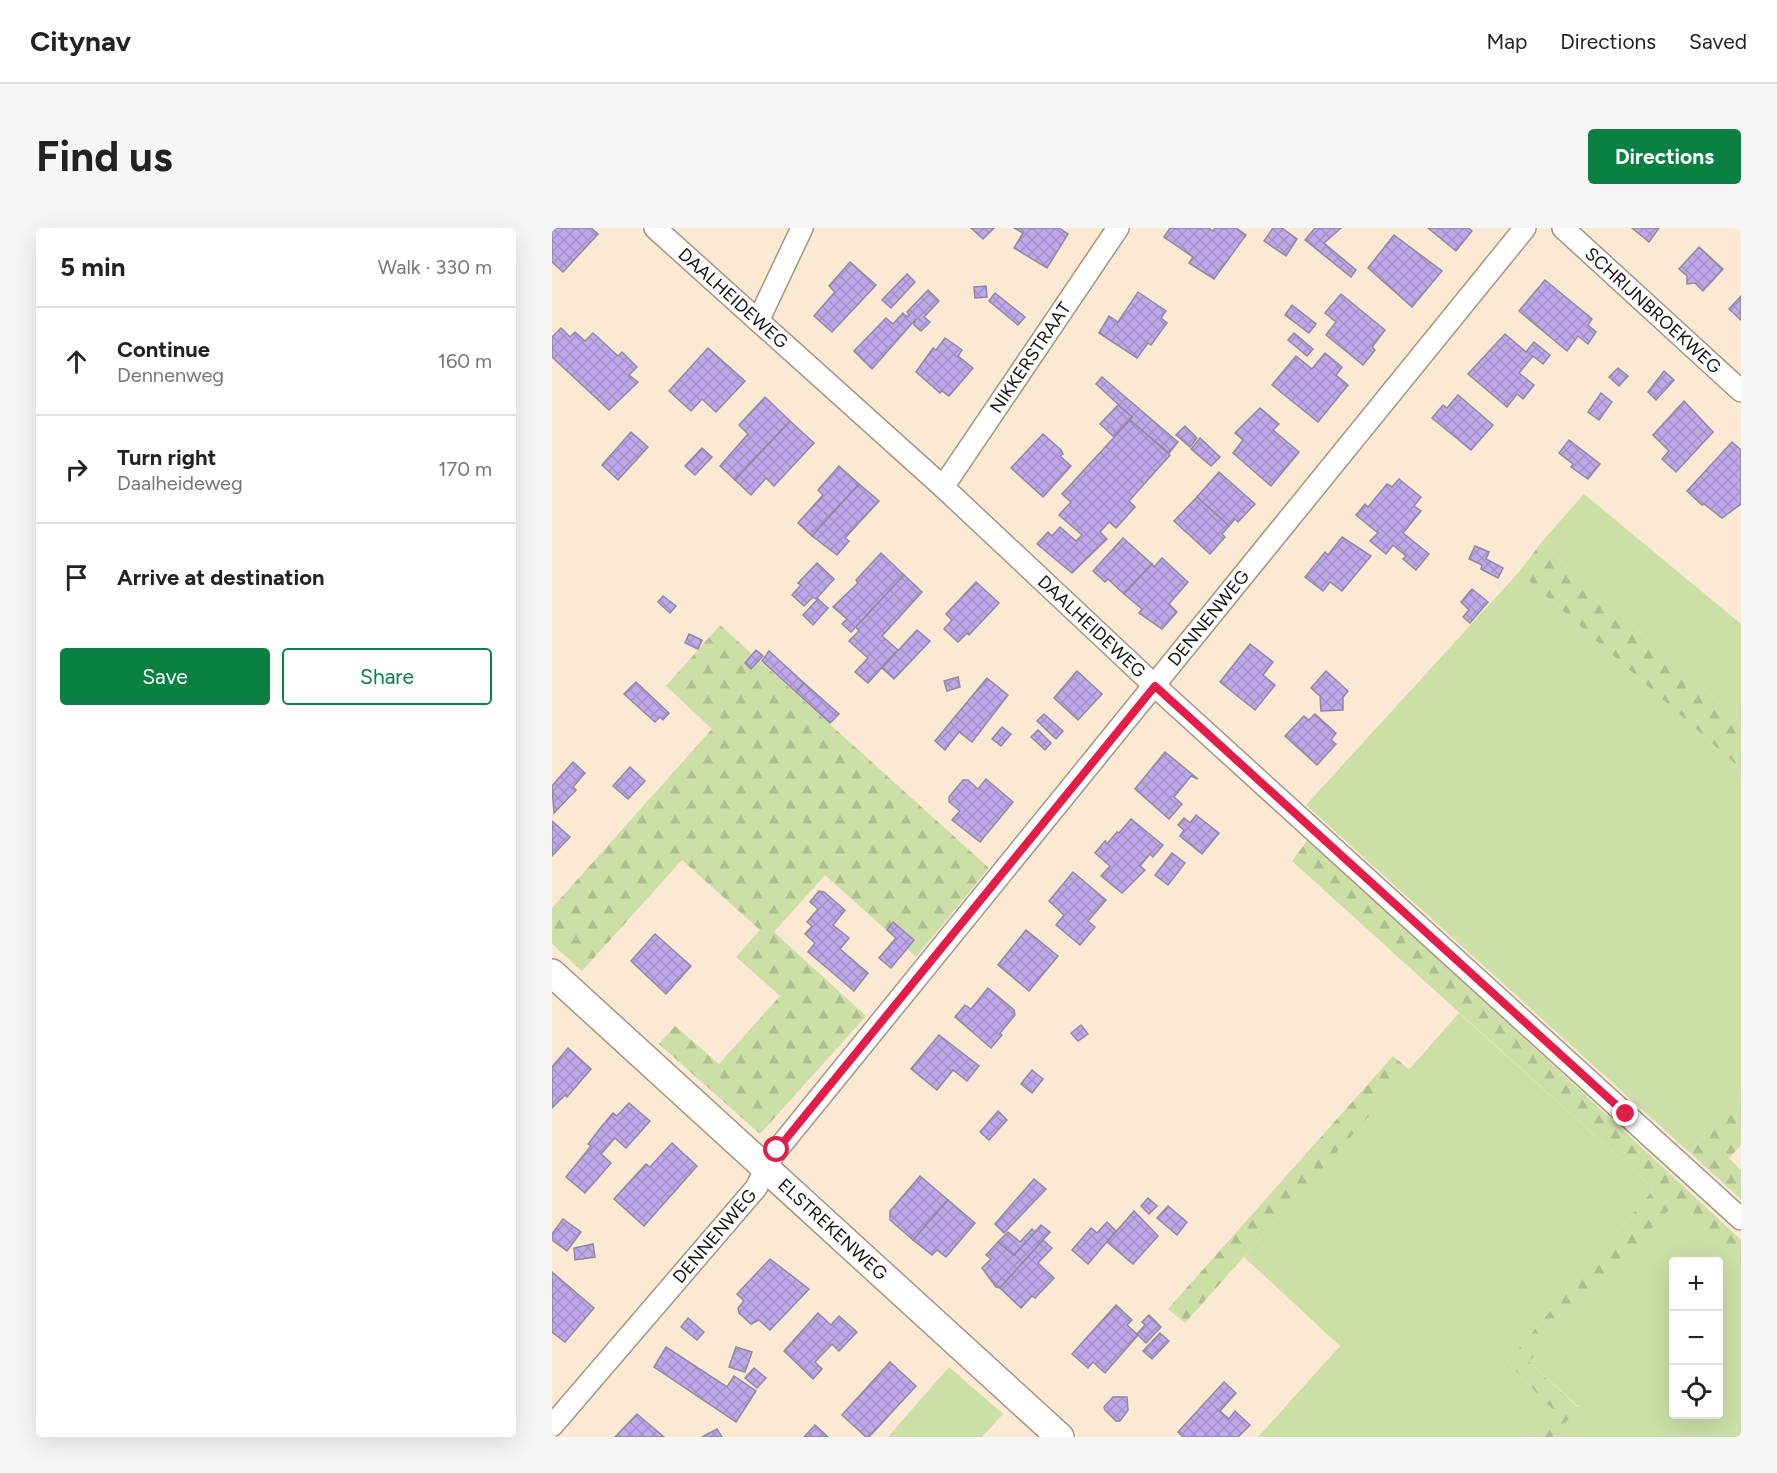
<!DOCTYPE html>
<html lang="en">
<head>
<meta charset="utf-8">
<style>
	body { margin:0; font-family:Figtree,sans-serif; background:#f6f6f6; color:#222 }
	.controls { position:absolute; right:18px; bottom:18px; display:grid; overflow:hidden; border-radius:6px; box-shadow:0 6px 24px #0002 }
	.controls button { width:54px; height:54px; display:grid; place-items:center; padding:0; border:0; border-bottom:2px solid #e0e0e0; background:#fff; color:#222; font:30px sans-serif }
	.stop { position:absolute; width:18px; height:18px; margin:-14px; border:4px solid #e11d48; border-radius:50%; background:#fff }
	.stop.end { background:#e11d48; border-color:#fff; box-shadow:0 2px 6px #0008 }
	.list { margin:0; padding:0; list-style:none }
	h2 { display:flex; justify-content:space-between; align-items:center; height:78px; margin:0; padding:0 24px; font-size:26px }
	h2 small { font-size:20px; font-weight:400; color:#767676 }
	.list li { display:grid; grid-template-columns:39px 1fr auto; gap:18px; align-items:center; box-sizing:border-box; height:108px; padding:0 24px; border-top:2px solid #e0e0e0 }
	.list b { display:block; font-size:22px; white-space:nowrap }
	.list p { margin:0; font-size:20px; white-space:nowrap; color:#767676 }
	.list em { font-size:20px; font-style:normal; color:#767676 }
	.actions { display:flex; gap:12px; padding:18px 24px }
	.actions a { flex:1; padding:14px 0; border:2px solid #0b8043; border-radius:6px; text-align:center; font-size:21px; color:#0b8043 }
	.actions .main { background:#0b8043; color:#fff }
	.icon { flex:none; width:33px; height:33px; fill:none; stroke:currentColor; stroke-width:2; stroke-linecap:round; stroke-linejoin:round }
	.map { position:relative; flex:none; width:1189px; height:1209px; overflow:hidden; border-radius:6px }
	header { display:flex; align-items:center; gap:36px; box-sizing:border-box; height:84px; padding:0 30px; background:#fff; border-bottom:2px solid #e0e0e0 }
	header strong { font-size:28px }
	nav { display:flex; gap:33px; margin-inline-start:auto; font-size:21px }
	.intro { display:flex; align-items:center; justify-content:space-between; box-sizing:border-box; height:144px; padding:0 36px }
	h1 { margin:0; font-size:42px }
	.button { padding:15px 27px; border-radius:6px; background:#0b8043; color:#fff; font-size:21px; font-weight:700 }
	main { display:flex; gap:36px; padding:0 36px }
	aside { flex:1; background:#fff; border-radius:6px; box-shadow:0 6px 24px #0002 }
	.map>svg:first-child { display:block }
	.grass { fill:#cbdfa7; fill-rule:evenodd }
	.forest { fill:url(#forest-firs) }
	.building { fill:url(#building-cross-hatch); stroke:#9089a0; stroke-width:1.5 }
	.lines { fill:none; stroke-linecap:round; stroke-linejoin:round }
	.minor-casing { stroke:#a59581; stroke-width:24 }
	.tertiary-casing { stroke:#a59581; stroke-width:30 }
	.minor { stroke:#fff; stroke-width:21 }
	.tertiary { stroke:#fff; stroke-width:27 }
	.route { stroke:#e11d48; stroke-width:8 }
	.labels { text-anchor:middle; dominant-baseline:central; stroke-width:4.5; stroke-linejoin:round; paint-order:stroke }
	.street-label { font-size:18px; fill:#161009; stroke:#fdf9f5 }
</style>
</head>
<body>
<header>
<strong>Citynav</strong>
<nav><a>Map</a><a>Directions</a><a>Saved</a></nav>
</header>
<div class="intro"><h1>Find us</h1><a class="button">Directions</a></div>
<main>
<aside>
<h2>5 min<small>Walk · 330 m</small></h2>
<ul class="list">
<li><svg class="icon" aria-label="ahead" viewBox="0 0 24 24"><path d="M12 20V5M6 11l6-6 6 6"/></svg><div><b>Continue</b><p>Dennenweg</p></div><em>160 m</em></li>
<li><svg class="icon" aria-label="right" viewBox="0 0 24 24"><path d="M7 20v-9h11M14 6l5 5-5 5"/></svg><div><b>Turn right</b><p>Daalheideweg</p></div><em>170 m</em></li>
<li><svg class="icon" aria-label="arrive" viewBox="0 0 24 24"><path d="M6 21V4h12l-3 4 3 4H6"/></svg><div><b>Arrive at destination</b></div></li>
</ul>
<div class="actions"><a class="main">Save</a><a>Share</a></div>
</aside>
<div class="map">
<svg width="1189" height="1209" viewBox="0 0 1189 1209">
	<defs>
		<pattern id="forest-firs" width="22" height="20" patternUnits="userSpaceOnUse" patternTransform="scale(1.5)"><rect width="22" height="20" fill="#cbdfa7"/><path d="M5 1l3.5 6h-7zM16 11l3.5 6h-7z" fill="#aebe8e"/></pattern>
		<pattern id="building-cross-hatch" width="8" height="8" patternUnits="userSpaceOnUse" patternTransform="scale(1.5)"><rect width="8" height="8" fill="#bea8ea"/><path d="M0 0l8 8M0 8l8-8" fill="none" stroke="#a390c7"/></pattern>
	</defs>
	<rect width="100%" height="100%" fill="#fbe9d4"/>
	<!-- grass -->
	<g class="grass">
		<path d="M 1032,266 L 1189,396 L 1189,494 L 989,315 Z"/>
		<path d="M 967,344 L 1189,541 L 1189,865 L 1137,924 L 754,577 Z"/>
		<path d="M 907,785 L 1102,961 L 955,1134 L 1001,1182 L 976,1209 L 706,1209 L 788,1118 L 692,1029 Z"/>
		<path d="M 1122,975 L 1189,1037 L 1189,1209 L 1000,1209 L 1027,1179 L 977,1134 ZM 1122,1034 L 1166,1034 L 1166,1186 L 1122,1186 Z"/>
		<path d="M 397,1139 L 451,1186 L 430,1209 L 336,1209 Z"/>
	</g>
	<!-- forest -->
	<g class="forest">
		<path d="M 989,315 L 1189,494 L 1189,541 L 967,344 Z"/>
		<path d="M 168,397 L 437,640 L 364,729 L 273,647 L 222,704 L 314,788 L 208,906 L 107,816 L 123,798 L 167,836 L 228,768 L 184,729 L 208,702 L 130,632 L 30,743 L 0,716 L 0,680 L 160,501 L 114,458 Z"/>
		<path d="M 757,610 L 1189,1012 L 1189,1037 L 1122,976 L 977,1134 L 1027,1180 L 1000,1209 L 976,1209 L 1001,1182 L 955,1134 L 1102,961 L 740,633 Z"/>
		<path d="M 841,828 L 858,842 L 633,1095 L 616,1081 Z"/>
		<path d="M 1189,865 L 1189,917 L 1177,930 L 1189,942 L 1189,971 L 1137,924 Z"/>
	</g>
	<!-- building -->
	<g class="building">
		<path d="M 0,0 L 39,0 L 46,6 L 11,44 L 0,34 Z"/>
		<path d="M 419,0 L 442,0 L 431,11 Z"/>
		<path d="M 462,0 L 507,0 L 516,6 L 495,40 L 462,20 L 471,5 Z"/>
		<path d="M 618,0 L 656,0 L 661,3 L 663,0 L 684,0 L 694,7 L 662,51 L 637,35 L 641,29 L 612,9 Z"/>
		<path d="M 721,0 L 730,0 L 745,11 L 734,28 L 712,13 Z"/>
		<path d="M 763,0 L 789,0 L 772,15 L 804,42 L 799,49 L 753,12 Z"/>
		<path d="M 876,0 L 916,0 L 920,3 L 904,23 Z"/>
		<path d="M 1080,0 L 1107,0 L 1097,14 Z"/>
		<path d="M 842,7 L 890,43 L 860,79 L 816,40 Z"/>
		<path d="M 1147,19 L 1171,41 L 1151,63 L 1143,55 L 1135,56 L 1135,48 L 1127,41 Z"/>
		<path d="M 298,34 L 324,57 L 280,104 L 262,88 L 283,64 L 277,58 Z"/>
		<path d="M 355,46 L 363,54 L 339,80 L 330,72 Z"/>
		<path d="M 993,52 L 1040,91 L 1036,97 L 1044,104 L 1036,116 L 1026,108 L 1015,123 L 967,83 Z"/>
		<path d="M 434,58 L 435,69 L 423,70 L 422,59 Z"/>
		<path d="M 376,62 L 387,73 L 372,89 L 378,94 L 369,103 L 362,97 L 363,92 L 320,141 L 302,123 L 334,90 L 341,96 L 351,85 L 355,89 L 357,87 L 355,84 Z"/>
		<path d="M 586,64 L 614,83 L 609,90 L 615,95 L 599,117 L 596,115 L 585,130 L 547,105 L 557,88 L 566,94 Z"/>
		<path d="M 443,65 L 473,89 L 466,97 L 437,73 Z"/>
		<path d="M 789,66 L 833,102 L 820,119 L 823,122 L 811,137 L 774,107 L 784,94 L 773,85 Z"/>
		<path d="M 1189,68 L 1189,92 L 1177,81 Z"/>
		<path d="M 740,77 L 764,96 L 757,105 L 733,87 Z"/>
		<path d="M 9,100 L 18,109 L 23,104 L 33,113 L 41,105 L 66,128 L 70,124 L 85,139 L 77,147 L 86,154 L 57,182 L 0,129 L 0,109 Z"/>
		<path d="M 742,105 L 761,121 L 755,128 L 736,112 Z"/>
		<path d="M 953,106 L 974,124 L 982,114 L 998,127 L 991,136 L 981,128 L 967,145 L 982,157 L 971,171 L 965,166 L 955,179 L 916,146 Z"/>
		<path d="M 393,110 L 410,122 L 406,128 L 421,140 L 397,168 L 390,163 L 388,165 L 364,144 L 381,120 L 384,122 Z"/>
		<path d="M 156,120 L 193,153 L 164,184 L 150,171 L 139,183 L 117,163 Z"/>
		<path d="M 773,125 L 790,139 L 784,147 L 796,157 L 766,194 L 720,157 L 744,128 L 760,141 Z"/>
		<path d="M 1066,140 L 1076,148 L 1067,158 L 1057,149 Z"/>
		<path d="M 1112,143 L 1122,152 L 1104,172 L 1096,164 Z"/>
		<path d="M 550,149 L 626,214 L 617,225 L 578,192 L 580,189 L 544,156 Z"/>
		<path d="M 1049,165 L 1060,174 L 1047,192 L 1036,184 Z"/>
		<path d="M 906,167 L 941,197 L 919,222 L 880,190 L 891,177 L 895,180 Z"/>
		<path d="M 213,169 L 238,193 L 183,252 L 168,238 L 196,206 L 187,197 Z"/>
		<path d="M 1132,173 L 1161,204 L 1124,244 L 1110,231 L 1117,223 L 1101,207 Z"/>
		<path d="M 566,177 L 580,189 L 562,209 L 548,196 Z"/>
		<path d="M 708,180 L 727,196 L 721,202 L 747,224 L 719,258 L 681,225 L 691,212 L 683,205 Z"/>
		<path d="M 578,192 L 618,227 L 577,273 L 583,279 L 564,300 L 557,294 L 548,304 L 555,311 L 520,345 L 485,316 L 496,304 L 500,308 L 508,299 L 524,313 L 530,307 L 507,287 L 519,274 L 510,266 Z"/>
		<path d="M 238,193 L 262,215 L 222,258 L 214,250 L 199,267 L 183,252 Z"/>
		<path d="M 633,198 L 645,210 L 638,219 L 624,207 Z"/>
		<path d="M 79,204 L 96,219 L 66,252 L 50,237 Z"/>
		<path d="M 491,206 L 509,222 L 511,226 L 508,228 L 519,238 L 491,269 L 459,240 Z"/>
		<path d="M 648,210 L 668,229 L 659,238 L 639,221 Z"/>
		<path d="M 1017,212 L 1048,236 L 1036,251 L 1019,239 L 1021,236 L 1007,225 Z"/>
		<path d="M 1180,214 L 1189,222 L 1189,276 L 1170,290 L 1152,276 L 1150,277 L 1135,263 Z"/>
		<path d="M 150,220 L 160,229 L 143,247 L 133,238 Z"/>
		<path d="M 287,238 L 307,256 L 260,308 L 246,295 L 271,267 L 266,262 Z"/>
		<path d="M 667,244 L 703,276 L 686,294 L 683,291 L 677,298 L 645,269 Z"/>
		<path d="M 847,251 L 869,269 L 862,278 L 869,283 L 851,305 L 877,326 L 864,342 L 851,331 L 854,328 L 841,317 L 834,326 L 818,313 L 826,305 L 804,287 L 813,276 L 816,279 L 835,256 L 840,259 Z"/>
		<path d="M 307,256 L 327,273 L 293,310 L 297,313 L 285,327 L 260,308 Z"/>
		<path d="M 645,269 L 677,298 L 670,306 L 673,309 L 658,326 L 622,293 Z"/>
		<path d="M 790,309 L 819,328 L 790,363 L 778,354 L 771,363 L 753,349 L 773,324 L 776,327 Z"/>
		<path d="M 571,310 L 600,336 L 572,366 L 556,351 L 553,354 L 541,343 Z"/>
		<path d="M 923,318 L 937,324 L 934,331 L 951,340 L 946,350 L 929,341 L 930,337 L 917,331 Z"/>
		<path d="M 329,325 L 352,347 L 299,404 L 290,396 L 295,391 L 281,379 L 306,355 L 304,352 Z"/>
		<path d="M 610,330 L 636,354 L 617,376 L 625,384 L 610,401 L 587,385 L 590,381 L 572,366 L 600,336 L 602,339 Z"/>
		<path d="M 265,335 L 282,351 L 264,371 L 261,369 L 252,378 L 240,367 L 249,357 L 246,355 Z"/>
		<path d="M 352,347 L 370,364 L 330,408 L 346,422 L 316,455 L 303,444 L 316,430 L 297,413 L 307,403 L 304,399 Z"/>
		<path d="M 424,354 L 447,375 L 417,407 L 415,405 L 406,414 L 392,401 L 400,392 L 394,386 Z"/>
		<path d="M 920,361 L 936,374 L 918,395 L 911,389 L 917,382 L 909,374 Z"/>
		<path d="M 111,368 L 124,378 L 118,385 L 106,374 Z"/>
		<path d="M 266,371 L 276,380 L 261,397 L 251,387 Z"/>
		<path d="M 365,402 L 378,413 L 342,451 L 330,440 Z"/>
		<path d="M 137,406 L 150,412 L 146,421 L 133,415 Z"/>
		<path d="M 698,416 L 721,434 L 711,447 L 723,457 L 703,482 L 668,454 Z"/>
		<path d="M 204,422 L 211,428 L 199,441 L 193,435 Z"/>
		<path d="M 217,423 L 252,455 L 244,464 L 210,433 Z"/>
		<path d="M 525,443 L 550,466 L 526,492 L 502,470 Z"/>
		<path d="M 774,443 L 796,463 L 791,469 L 791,482 L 769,483 L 768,468 L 759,460 Z"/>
		<path d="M 406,449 L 408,459 L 395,463 L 392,453 Z"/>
		<path d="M 435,450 L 456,467 L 420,514 L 407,504 L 393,522 L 383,513 Z"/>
		<path d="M 84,454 L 117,485 L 111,492 L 108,489 L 103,494 L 72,466 Z"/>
		<path d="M 252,455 L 287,486 L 278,495 L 244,464 Z"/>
		<path d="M 492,486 L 511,503 L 504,511 L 485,493 Z"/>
		<path d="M 763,486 L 784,505 L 779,512 L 784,516 L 765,537 L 733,508 L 752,488 L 757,492 Z"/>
		<path d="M 450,499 L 459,506 L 449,518 L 440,511 Z"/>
		<path d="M 486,502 L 499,515 L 493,522 L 479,509 Z"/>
		<path d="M 613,524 L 646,551 L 639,548 L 622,569 L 630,576 L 617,591 L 583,561 Z"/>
		<path d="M 21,534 L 33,545 L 21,559 L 24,562 L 2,585 L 0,558 Z"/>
		<path d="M 78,539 L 93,553 L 76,571 L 61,558 Z"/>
		<path d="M 434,551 L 461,574 L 428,614 L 400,592 L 408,583 L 397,574 L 397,569 L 411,552 L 416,552 L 426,561 Z"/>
		<path d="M 644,587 L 667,605 L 650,626 L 628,608 L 632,602 L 626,597 L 632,590 L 638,595 Z"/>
		<path d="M 579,591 L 611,617 L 601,629 L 598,626 L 588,638 L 593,642 L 570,665 L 549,648 L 558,638 L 543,625 L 553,613 L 555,616 L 565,604 L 567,605 Z"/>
		<path d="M 0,593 L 18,609 L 0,628 Z"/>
		<path d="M 620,625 L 633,635 L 616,657 L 603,647 Z"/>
		<path d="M 521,644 L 554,672 L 536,693 L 543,699 L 528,717 L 504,697 L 512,687 L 497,673 Z"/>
		<path d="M 267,663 L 272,664 L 293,682 L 281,697 L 297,710 L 288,721 L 316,745 L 302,763 L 256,724 L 263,715 L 253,706 L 260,698 L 255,694 L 266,681 L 258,674 Z"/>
		<path d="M 341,694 L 362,712 L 339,740 L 327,730 L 344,710 L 335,702 Z"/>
		<path d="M 474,702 L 506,728 L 477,763 L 446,737 Z"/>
		<path d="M 103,706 L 139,738 L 114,766 L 79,733 Z"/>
		<path d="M 436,760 L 462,782 L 463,787 L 448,805 L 450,807 L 439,820 L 403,789 L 413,777 L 419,781 Z"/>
		<path d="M 529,797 L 536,806 L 526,813 L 519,805 Z"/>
		<path d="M 387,807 L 427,838 L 415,853 L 401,842 L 385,862 L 359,841 Z"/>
		<path d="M 16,820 L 39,841 L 15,869 L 13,867 L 0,880 L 0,839 Z"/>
		<path d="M 480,842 L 491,851 L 480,865 L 469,856 Z"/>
		<path d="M 77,875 L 98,893 L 74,920 L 63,910 L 49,926 L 59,935 L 33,965 L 14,949 L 39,918 L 36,916 L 50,898 L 61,885 L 65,888 Z"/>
		<path d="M 446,883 L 455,892 L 437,912 L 428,904 Z"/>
		<path d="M 120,915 L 145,938 L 92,998 L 62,971 L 94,936 L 98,939 Z"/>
		<path d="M 368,948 L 396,972 L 361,1012 L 338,992 L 338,983 Z"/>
		<path d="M 482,951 L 494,961 L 452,1005 L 443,996 Z"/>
		<path d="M 596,970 L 605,978 L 597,986 L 589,978 Z"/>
		<path d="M 396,972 L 423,995 L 394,1029 L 385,1022 L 380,1027 L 361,1012 Z"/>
		<path d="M 616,978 L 635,994 L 625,1007 L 605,990 Z"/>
		<path d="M 582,983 L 606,1008 L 581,1036 L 555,1014 Z"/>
		<path d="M 11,991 L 29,1004 L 15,1023 L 0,1012 L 0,1006 Z"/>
		<path d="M 555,994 L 564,1003 L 536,1036 L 520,1022 L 539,1000 L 545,1005 Z"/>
		<path d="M 489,997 L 498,1004 L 448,1060 L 444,1059 L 430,1040 L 439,1031 L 434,1027 L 446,1014 L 462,1027 Z"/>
		<path d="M 480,1001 L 483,1004 L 462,1027 L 446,1014 L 456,1004 L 468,1014 Z"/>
		<path d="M 491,1012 L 500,1020 L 486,1035 L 502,1050 L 483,1070 L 480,1068 L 469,1080 L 448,1060 Z"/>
		<path d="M 41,1016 L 43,1029 L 23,1032 L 22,1020 Z"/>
		<path d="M 218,1031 L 257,1061 L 218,1102 L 207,1092 L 199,1096 L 187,1085 L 186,1080 L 192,1073 L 185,1066 Z"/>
		<path d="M 0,1044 L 42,1080 L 13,1114 L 0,1104 Z"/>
		<path d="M 564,1077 L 580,1092 L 575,1097 L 586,1107 L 553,1145 L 541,1134 L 536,1140 L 520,1126 Z"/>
		<path d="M 266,1085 L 279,1097 L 287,1088 L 305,1104 L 287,1123 L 280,1116 L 263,1134 L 270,1141 L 261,1151 L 232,1123 Z"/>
		<path d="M 597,1087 L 609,1099 L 594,1115 L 585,1106 L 593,1097 L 590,1094 Z"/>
		<path d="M 136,1090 L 152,1104 L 145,1112 L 129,1099 Z"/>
		<path d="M 608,1105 L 617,1113 L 600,1131 L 591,1123 Z"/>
		<path d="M 114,1119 L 175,1159 L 182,1148 L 204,1163 L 184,1194 L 102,1139 Z"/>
		<path d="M 184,1119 L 200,1124 L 193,1144 L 177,1139 Z"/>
		<path d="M 338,1134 L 364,1158 L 317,1209 L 314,1209 L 290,1187 Z"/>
		<path d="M 202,1140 L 214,1150 L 205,1160 L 193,1150 Z"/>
		<path d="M 672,1154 L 684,1165 L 668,1183 L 677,1191 L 683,1183 L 698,1197 L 686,1209 L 631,1209 L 626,1204 Z"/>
		<path d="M 561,1169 L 575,1169 L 576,1182 L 568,1193 L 564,1193 L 553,1182 L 552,1179 Z"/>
		<path d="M 85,1186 L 112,1209 L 63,1209 Z"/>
		<path d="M 263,1197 L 276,1209 L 252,1209 Z"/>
		<path d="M 165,1201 L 170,1209 L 150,1209 Z"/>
	</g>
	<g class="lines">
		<defs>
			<g id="minor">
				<path id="s1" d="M 103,0 L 391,259 L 603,458 L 1189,991"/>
				<path id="s2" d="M 1011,0 L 1189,163"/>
				<path d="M 206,93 L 250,0"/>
				<path id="s3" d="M 391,259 L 566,0"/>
				<path id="s4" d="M 0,1198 L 204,960 L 221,927 L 973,0"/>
			</g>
			<g id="tertiary">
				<path id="s5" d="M 0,745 L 508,1209"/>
			</g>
		</defs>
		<!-- minor casing -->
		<use href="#minor" class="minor-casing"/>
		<!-- tertiary casing -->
		<use href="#tertiary" class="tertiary-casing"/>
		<!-- minor -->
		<use href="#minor" class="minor"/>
		<!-- tertiary -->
		<use href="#tertiary" class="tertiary"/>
	</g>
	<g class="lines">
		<!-- route -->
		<path class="route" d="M 225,922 L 603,458 L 1074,886"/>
	</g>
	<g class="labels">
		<!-- street labels -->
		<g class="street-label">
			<text stroke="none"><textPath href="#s1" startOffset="105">DAALHEIDEWEG</textPath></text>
			<text stroke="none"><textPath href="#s2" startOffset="122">SCHRIJNBROEKWEG</textPath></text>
			<text stroke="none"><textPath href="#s3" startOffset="156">NIKKERSTRAAT</textPath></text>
			<text stroke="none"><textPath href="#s4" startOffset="1042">DENNENWEG</textPath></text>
			<text stroke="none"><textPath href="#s1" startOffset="591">DAALHEIDEWEG</textPath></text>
			<text stroke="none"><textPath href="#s5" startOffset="380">ELSTREKENWEG</textPath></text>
			<text stroke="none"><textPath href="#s4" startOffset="250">DENNENWEG</textPath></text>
		</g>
	</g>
</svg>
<div class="controls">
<button>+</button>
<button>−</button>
<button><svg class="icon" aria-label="locate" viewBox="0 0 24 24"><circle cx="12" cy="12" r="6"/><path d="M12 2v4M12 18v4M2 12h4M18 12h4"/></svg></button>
</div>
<div class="stop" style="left:225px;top:922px"></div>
<div class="stop end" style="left:1074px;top:886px"></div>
</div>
</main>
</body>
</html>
